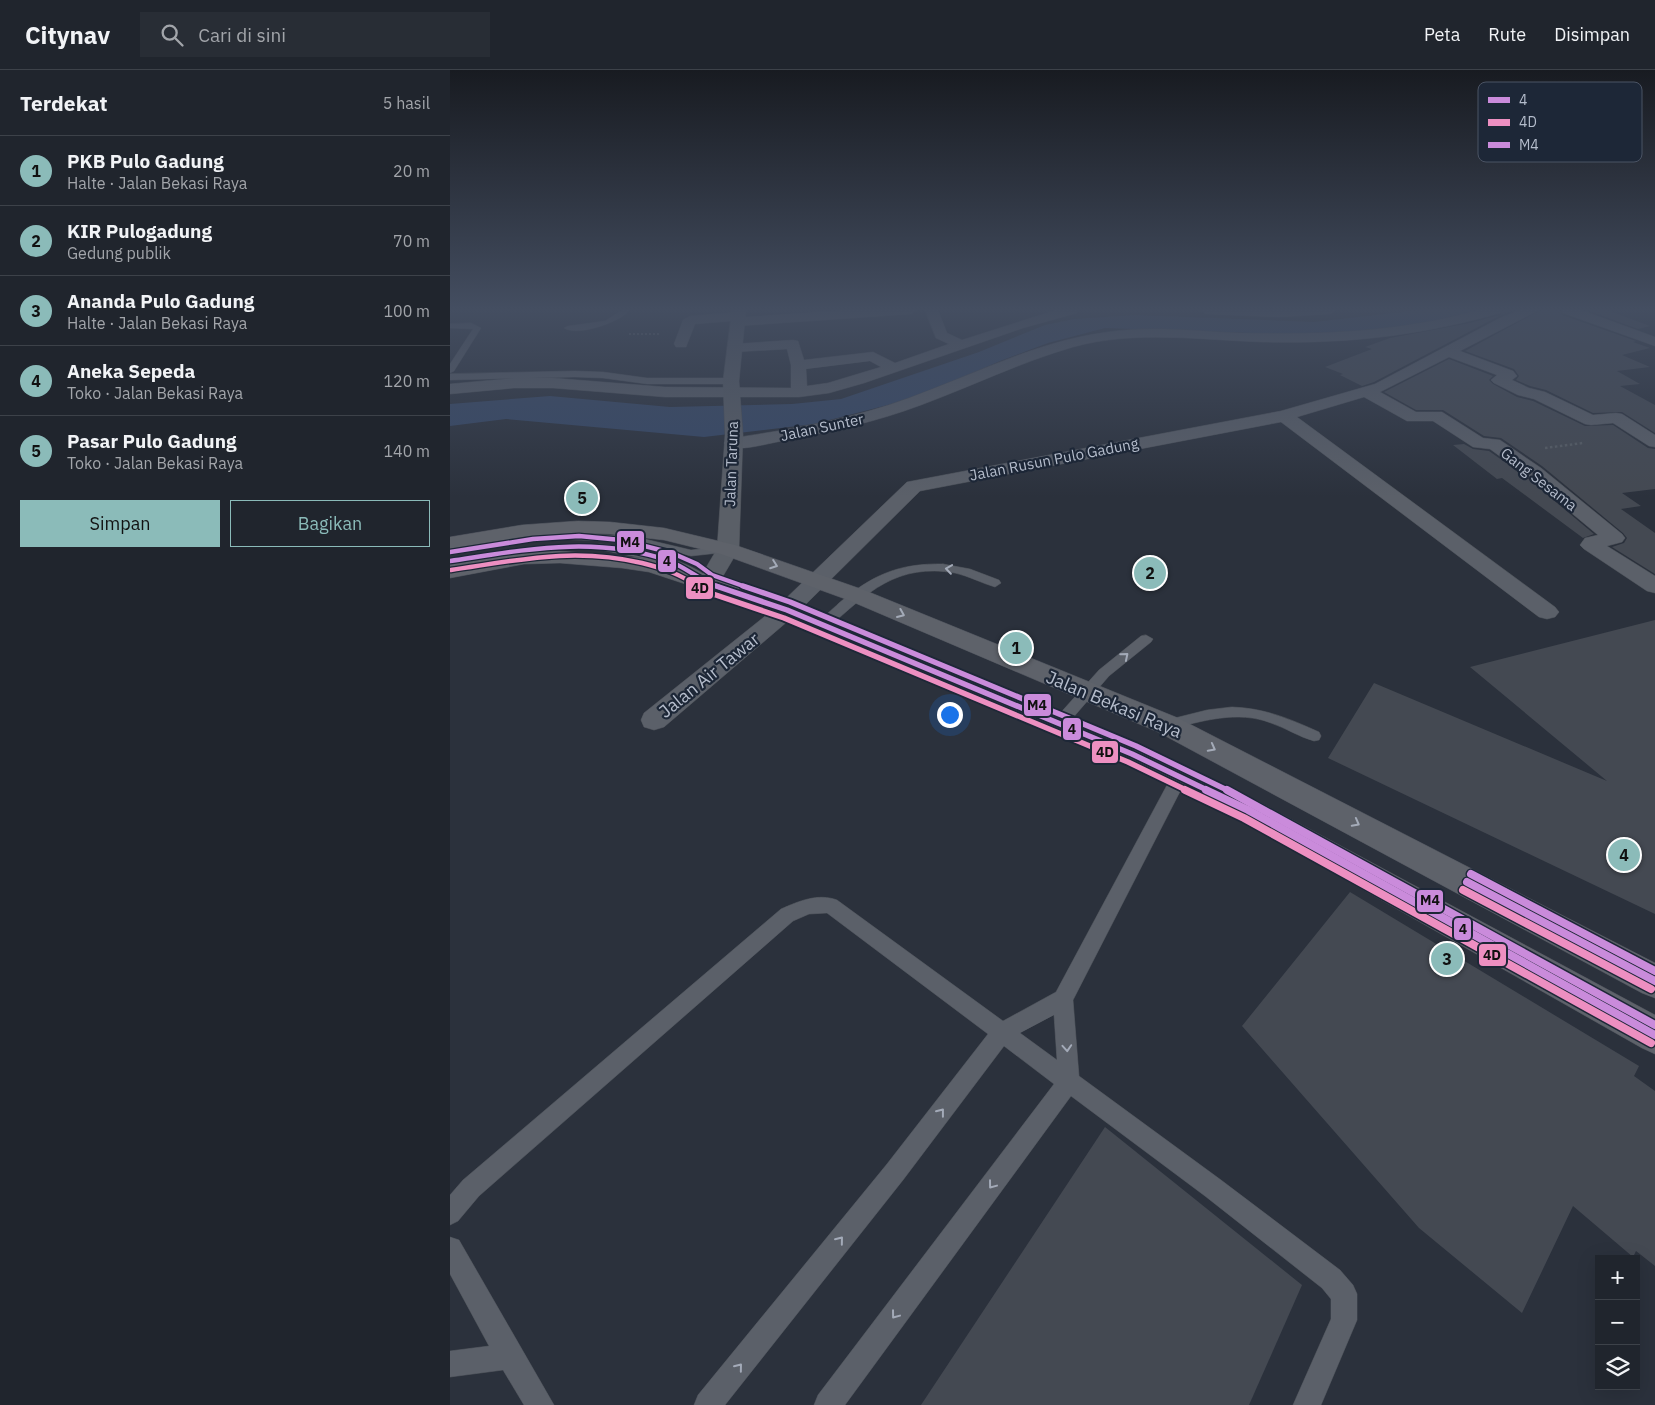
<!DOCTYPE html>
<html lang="id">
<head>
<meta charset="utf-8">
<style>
	body { margin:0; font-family:"IBM Plex Sans",sans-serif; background:#282d35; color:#f1f3f6 }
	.controls { position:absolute; right:15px; bottom:15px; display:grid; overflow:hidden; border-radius:0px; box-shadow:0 5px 20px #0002 }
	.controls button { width:45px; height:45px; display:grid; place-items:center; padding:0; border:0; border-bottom:1px solid #3d4249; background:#20252d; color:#f1f3f6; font:25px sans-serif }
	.you { position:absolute; left:499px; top:644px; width:18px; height:18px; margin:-12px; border:4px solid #fff; border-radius:50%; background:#1a73e8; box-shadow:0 0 0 8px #1a73e833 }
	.badge { display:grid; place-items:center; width:32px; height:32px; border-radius:50%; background:#8bbbb9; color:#111; font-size:16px; font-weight:700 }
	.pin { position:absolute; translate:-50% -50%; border:2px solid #fff; box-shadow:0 1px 5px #0006 }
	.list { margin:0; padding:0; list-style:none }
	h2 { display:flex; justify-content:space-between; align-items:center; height:65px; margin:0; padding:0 20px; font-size:21px }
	h2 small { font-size:16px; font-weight:400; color:#a2a5aa }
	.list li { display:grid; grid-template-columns:32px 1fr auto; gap:15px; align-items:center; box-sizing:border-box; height:70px; padding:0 20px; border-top:1px solid #3d4249 }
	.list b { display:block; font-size:19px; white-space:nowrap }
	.list p { margin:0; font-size:16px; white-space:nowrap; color:#a2a5aa }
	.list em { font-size:16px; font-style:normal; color:#a2a5aa }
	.actions { display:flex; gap:10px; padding:15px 20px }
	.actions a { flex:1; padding:11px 0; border:1px solid #8bbbb9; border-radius:0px; text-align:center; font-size:18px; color:#8bbbb9 }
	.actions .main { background:#8bbbb9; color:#111 }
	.icon { flex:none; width:28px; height:28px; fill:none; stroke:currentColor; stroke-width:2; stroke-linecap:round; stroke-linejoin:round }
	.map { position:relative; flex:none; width:1205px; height:1335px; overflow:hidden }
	header { display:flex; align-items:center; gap:30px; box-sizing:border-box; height:70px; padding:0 25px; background:#20252d; border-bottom:1px solid #3d4249 }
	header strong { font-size:24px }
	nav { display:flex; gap:28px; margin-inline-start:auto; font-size:18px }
	.search { width:350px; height:45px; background:#282d35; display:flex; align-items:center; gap:12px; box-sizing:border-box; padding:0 18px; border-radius:0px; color:#a2a5aa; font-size:19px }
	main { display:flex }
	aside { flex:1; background:#20252d }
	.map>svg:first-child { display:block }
	.water { fill:#364867 }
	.building { fill:#444952 }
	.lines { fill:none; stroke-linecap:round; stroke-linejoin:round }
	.lane-casing { stroke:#474c54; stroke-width:1 }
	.street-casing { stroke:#474c54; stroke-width:1 }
	.secondary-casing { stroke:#474c54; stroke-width:1 }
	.primary-casing { stroke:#494e58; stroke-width:1 }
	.path-far1 { stroke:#595f66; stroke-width:2; stroke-dasharray:2 2; stroke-linecap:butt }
	.path { stroke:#595f66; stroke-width:2.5; stroke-dasharray:2.5 2.5; stroke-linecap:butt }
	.lane { fill:#5b6069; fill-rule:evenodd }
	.street { fill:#5b6069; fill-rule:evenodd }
	.secondary { fill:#5a5f67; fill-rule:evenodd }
	.primary { fill:#5e626a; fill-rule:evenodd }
	.bus-1-far2-casing { stroke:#1d2737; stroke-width:7 }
	.bus-1-far1-casing { stroke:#1d2737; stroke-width:9 }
	.bus-1-casing { stroke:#1d2737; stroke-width:11 }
	.bus-2-far2-casing { stroke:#1d2737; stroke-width:7 }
	.bus-2-far1-casing { stroke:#1d2737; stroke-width:9 }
	.bus-2-casing { stroke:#1d2737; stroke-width:11 }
	.bus-3-far2-casing { stroke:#1d2737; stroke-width:7 }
	.bus-3-far1-casing { stroke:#1d2737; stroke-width:9 }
	.bus-3-casing { stroke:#1d2737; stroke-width:11 }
	.bus-1-far2 { stroke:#ca8bdb; stroke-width:4.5 }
	.bus-1-far1 { stroke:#ca8bdb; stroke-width:5.5 }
	.bus-1 { stroke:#ca8bdb; stroke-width:8 }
	.bus-2-far2 { stroke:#ed8fc1; stroke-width:4.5 }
	.bus-2-far1 { stroke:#ed8fc1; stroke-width:5.5 }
	.bus-2 { stroke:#ed8fc1; stroke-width:8 }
	.bus-3-far2 { stroke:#ca8bdb; stroke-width:4.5 }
	.bus-3-far1 { stroke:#ca8bdb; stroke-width:5.5 }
	.bus-3 { stroke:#ca8bdb; stroke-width:8 }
	.oneway { stroke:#a4abb8 }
	.oneway2 { stroke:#a3aab8 }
	.labels { text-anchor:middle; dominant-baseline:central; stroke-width:4.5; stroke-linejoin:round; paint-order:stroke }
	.far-street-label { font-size:15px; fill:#b5bdcc; stroke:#1d2737 }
	.street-label { font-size:18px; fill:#b5bdcc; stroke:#1d2737 }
	.key { fill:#1d2737; stroke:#4b5464; stroke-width:1 }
	.key-label { font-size:14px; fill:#b5bdcc }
	.line-badge { stroke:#1d2737; stroke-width:2 }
	.pale-badge-label { font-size:14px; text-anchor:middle; font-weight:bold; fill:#111 }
</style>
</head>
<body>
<header>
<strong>Citynav</strong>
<div class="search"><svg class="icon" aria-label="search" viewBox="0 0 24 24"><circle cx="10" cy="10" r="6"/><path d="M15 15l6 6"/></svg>Cari di sini</div>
<nav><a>Peta</a><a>Rute</a><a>Disimpan</a></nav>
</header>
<main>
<aside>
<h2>Terdekat<small>5 hasil</small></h2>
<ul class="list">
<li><span class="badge">1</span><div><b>PKB Pulo Gadung</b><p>Halte · Jalan Bekasi Raya</p></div><em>20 m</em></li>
<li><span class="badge">2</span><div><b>KIR Pulogadung</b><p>Gedung publik</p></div><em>70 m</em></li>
<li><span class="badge">3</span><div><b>Ananda Pulo Gadung</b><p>Halte · Jalan Bekasi Raya</p></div><em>100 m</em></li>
<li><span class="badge">4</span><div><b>Aneka Sepeda</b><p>Toko · Jalan Bekasi Raya</p></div><em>120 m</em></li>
<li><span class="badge">5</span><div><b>Pasar Pulo Gadung</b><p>Toko · Jalan Bekasi Raya</p></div><em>140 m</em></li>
</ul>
<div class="actions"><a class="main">Simpan</a><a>Bagikan</a></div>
</aside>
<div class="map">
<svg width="1205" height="1335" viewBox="0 0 1205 1335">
	<rect width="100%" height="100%" fill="#2b313c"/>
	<!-- water -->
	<path class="water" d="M 970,240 L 1028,240 L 962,256 L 892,266 L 655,258 L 598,273 L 550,291 L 469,327 L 364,354 L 254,367 L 56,349 L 0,356 L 0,334 L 100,326 L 220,337 L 342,334 L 391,329 L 529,282 L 595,255 L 624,249 L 685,245 L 864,252 Z"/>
	<!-- building -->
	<g class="building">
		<path d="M 1053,240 L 1064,240 L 1049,246 L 924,312 L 912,316 L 890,305 L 893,304 L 875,297 L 922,279 L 915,277 L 940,268 L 1020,253 L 1050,245 Z"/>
		<path d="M 1091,240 L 1110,240 L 1112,245 L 1186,271 L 1183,272 L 1200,278 L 1172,285 L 1200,297 L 1167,301 L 1190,314 L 1170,316 L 1205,335 L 1205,363 L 1172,342 L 1143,343 L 1096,320 L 1080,316 L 1066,310 L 1069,306 L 1064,299 L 1015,281 Z"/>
		<path d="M 1137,240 L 1157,240 L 1200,256 L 1188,259 Z"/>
		<path d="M 999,289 L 1043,306 L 1039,310 L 1043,314 L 1067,327 L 1083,331 L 1135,356 L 1163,355 L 1198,378 L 1205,379 L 1205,419 L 1172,423 L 1191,436 L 1171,439 L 1205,463 L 1205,504 L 1162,477 L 1174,473 L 1177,468 L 1173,463 L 1092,396 L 1051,368 L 1034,366 L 993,340 L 966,340 L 934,322 Z"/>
		<path d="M 1014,374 L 1023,379 L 1039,381 L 1076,407 L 1144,464 L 1133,468 L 1052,408 L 1047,409 L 1003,375 Z"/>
		<path d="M 1205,550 L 1205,844 L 878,688 L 924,613 L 1157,711 L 1020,597 Z"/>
		<path d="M 900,822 L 1189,996 L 1184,1006 L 1205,1021 L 1205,1196 L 1186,1181 L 1183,1187 L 1123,1136 L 1072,1243 L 969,1158 L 792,956 Z"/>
		<path d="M 655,1057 L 852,1215 L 799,1335 L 471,1335 Z"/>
	</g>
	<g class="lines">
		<defs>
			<g id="lane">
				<path d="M 172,240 L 180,240 C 170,252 128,267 114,258 L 118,256 L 155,251 Z"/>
				<path d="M 21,253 L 31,258 L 4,301 L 0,303 L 0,294 L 23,259 L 0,258 L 0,254 Z"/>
				<path d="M 125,301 L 153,302 L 197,308 L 281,308 L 285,311 L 281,314 L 197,314 L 153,308 L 125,307 L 0,310 L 0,304 Z"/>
				<path d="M 106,463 L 182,466 L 241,480 L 278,476 L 284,479 L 278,482 L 241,486 L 182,472 L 106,469 L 67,473 L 0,485 L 0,479 L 67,467 Z"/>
				<path d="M 150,474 C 180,477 244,489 264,513 L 258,517 L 254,516 L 228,501 L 202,490 L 146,479 L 144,477 L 146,475 Z"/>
				<path d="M 493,494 L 520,499 L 549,510 L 551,513 L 545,517 C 531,513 519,506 505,503 C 447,493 418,522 378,558 L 373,559 L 367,555 C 372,547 382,540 389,533 C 422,505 449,493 493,494 Z"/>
				<path d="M 696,565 L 703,569 L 701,572 L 659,606 L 615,657 L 610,658 L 605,657 L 603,653 L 605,649 L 649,600 L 691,566 Z"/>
				<path d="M 782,637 C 815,638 840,649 869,662 L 871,666 L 869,670 L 864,671 C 849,667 836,658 821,653 C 788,640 751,651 718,660 L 713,659 L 711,655 L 713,651 L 757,640 Z"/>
				<path d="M 730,700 L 736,702 L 738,706 L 623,930 L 629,1006 L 771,1110 L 890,1200 L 903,1215 L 907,1224 L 907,1250 L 871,1335 L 843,1335 L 881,1249 L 881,1229 L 872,1218 L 755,1126 L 621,1026 L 395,1335 L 364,1335 L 368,1325 L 604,1014 L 554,976 L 453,1110 L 275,1335 L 244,1335 L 248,1325 L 437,1094 L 538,964 L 377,843 L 359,844 L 343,851 L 29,1126 L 8,1151 L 0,1155 L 0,1125 L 13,1110 L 331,839 C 349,831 368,823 387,830 L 553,951 L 606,922 L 724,702 ZM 604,945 L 607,990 L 570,963 Z"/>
				<path d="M 0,1167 L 9,1170 L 104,1335 L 74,1335 L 53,1300 L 0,1307 L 0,1281 L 39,1276 L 0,1204 Z"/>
			</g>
			<g id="street">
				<path d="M 399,240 L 467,240 L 461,244 L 287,256 L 282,255 L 281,251 L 245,254 L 236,277 L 226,277 L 224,274 L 233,250 L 240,246 L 288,242 L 293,243 L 294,247 Z"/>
				<path d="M 475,240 L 488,240 L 497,263 L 512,270 L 606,240 L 628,240 L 627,243 L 573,258 L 414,313 L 379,323 L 349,327 L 215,327 L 103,318 L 64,318 L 0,324 L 0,314 L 64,308 L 103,308 L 215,317 L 341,318 L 341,295 L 337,279 L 284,282 L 279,281 L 277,278 L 279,275 L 284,274 L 343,270 L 348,271 L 354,290 L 423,282 L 445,293 L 499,274 L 486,268 ZM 420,291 L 431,297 L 378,313 L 357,316 L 356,299 Z"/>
				<path d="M 750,240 L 886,240 L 880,244 L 829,247 L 756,244 Z"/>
				<path d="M 1029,240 L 1051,240 L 1050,243 C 969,266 897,274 813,272 C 750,270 685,260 623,277 C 571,292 522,316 471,335 C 426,352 379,362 332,371 C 315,374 293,381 277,377 L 274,373 L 277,369 L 283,368 C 343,359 402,349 459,328 C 522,305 584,273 651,263 C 696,255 744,261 789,263 C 870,265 951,262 1029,240 Z"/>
				<path d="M 1070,240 L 1089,240 L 1010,281 L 1063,301 L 1067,306 L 1062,310 L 1079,318 L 1095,322 L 1143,345 L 1166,343 L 1172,344 L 1205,365 L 1205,377 L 1199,376 L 1163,353 L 1141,355 L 1135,354 L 1084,329 L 1068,325 L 1044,313 L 1041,310 L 1047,305 L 999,287 L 930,322 L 966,342 L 992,342 L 1033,368 L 1050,370 L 1091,398 L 1172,464 L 1175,468 L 1172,472 L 1157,476 L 1205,506 L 1205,523 L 1197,521 L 1134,479 L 1130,475 L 1135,468 L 1148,465 L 1077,406 L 1040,379 L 1023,377 L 983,351 L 957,351 L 914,327 L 847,347 L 1105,537 L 1109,542 L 1105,547 L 1097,549 L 1089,547 L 831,352 L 470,421 L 345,545 L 214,657 L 204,660 L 194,657 L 191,650 L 194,643 L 329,535 L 457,412 L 831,341 L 925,314 L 1050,248 Z"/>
				<path d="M 1112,240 L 1131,240 L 1205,267 L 1205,276 L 1113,243 Z"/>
			</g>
			<path id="secondary" d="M 282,240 L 296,240 L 289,311 L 293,365 L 289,479 L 266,518 L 258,520 L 250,518 L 247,513 L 267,479 L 275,365 L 273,311 Z"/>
			<g id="primary">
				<path d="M 128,451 L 160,452 L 214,458 L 285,475 L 414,520 L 728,648 L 1205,893 L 1205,928 L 1192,923 L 708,662 L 398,530 L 271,484 L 214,470 L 160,464 L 128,463 L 72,467 L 0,479 L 0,467 L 72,455 Z"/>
				<path d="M 110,481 L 202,489 L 345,535 L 692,677 L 809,732 L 1205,945 L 1205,984 L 1192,978 L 787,748 L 672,691 L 329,545 L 199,502 L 172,498 L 110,493 L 74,494 L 0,508 L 0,494 L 74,482 Z"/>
			</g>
		</defs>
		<!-- lane casing -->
		<use href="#lane" class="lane-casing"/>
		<!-- street casing -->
		<use href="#street" class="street-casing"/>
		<!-- secondary casing -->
		<use href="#secondary" class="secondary-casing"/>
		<!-- primary casing -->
		<use href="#primary" class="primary-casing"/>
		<!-- path-far1 -->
		<path class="path-far1" d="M 179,264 L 210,264"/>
		<!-- path -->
		<path class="path" d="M 1095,378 L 1133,373"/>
		<!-- lane -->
		<use href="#lane" class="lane"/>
		<!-- street -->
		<use href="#street" class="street"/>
		<!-- secondary -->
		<use href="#secondary" class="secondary"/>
		<!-- primary -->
		<use href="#primary" class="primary"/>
		<defs>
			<path id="bus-1-far2" d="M 0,491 C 74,480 145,465 219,491 C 237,498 251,511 269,517"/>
			<path id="bus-1-far1" d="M 266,516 L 337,540 L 682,684 L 759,721"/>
			<g id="bus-1">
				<path d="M 756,720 L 798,740 L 1205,965"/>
				<path d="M 1017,812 L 1205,911"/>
			</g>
			<path id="bus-2-far2" d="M 1,500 C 69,490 123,477 192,493 C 212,498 231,504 248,517"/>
			<path id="bus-2-far1" d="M 247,516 L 254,521 L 334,548 L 678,692 L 738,721"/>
			<g id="bus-2">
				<path d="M 735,720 L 794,748 L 1201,973"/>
				<path d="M 1013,820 L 1201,919"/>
			</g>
			<path id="bus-3-far2" d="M 0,482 L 83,469 L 129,466 L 171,470 L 222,483 L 247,494 L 262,505 L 296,517"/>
			<path id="bus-3-far1" d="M 293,516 L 340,532 L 686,676 L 779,721"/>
			<g id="bus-3">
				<path d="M 777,720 L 1205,955"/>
				<path d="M 1021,804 L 1205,901"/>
			</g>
		</defs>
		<!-- bus-1-far2 casing -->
		<use href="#bus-1-far2" class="bus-1-far2-casing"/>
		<!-- bus-1-far1 casing -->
		<use href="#bus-1-far1" class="bus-1-far1-casing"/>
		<!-- bus-1 casing -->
		<use href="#bus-1" class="bus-1-casing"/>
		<!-- bus-2-far2 casing -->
		<use href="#bus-2-far2" class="bus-2-far2-casing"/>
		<!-- bus-2-far1 casing -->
		<use href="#bus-2-far1" class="bus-2-far1-casing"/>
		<!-- bus-2 casing -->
		<use href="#bus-2" class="bus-2-casing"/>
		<!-- bus-3-far2 casing -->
		<use href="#bus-3-far2" class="bus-3-far2-casing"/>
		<!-- bus-3-far1 casing -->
		<use href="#bus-3-far1" class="bus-3-far1-casing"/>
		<!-- bus-3 casing -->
		<use href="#bus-3" class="bus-3-casing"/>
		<!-- bus-1-far2 -->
		<use href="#bus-1-far2" class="bus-1-far2"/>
		<!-- bus-1-far1 -->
		<use href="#bus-1-far1" class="bus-1-far1"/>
		<!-- bus-1 -->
		<use href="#bus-1" class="bus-1"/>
		<!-- bus-2-far2 -->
		<use href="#bus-2-far2" class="bus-2-far2"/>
		<!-- bus-2-far1 -->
		<use href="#bus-2-far1" class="bus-2-far1"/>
		<!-- bus-2 -->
		<use href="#bus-2" class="bus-2"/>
		<!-- bus-3-far2 -->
		<use href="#bus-3-far2" class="bus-3-far2"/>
		<!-- bus-3-far1 -->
		<use href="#bus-3-far1" class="bus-3-far1"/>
		<!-- bus-3 -->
		<use href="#bus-3" class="bus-3"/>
	</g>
	<!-- one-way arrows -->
	<defs><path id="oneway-chevron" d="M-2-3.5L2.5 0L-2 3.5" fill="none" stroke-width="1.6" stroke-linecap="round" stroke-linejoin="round" transform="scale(1.25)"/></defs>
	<g class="oneway">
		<use href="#oneway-chevron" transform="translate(324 495) rotate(20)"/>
		<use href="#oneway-chevron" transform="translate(451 544) rotate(23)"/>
		<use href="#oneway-chevron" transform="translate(762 678) rotate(28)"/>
		<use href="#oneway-chevron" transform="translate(906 753) rotate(28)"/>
	</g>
	<g class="oneway2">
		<use href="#oneway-chevron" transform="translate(499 499) rotate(-172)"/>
		<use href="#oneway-chevron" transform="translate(675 586) rotate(-40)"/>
		<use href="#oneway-chevron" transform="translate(617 978) rotate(86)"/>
		<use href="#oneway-chevron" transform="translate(491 1042) rotate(-52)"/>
		<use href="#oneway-chevron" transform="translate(542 1115) rotate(127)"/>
		<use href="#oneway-chevron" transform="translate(390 1170) rotate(-51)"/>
		<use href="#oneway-chevron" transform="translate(445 1245) rotate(127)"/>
		<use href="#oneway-chevron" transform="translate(289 1297) rotate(-51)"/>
	</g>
	<!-- sky -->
	<linearGradient id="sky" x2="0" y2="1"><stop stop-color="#181b21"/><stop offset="0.56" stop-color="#444e61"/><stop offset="1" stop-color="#444e61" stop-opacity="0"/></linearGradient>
	<rect width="1205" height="427" fill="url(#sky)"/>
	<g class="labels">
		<!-- far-street labels -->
		<g class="far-street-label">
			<text transform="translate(372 357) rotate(-12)">Jalan Sunter</text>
			<text transform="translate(604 389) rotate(-11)">Jalan Rusun Pulo Gadung</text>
			<text transform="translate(281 394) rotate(-88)">Jalan Taruna</text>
			<text transform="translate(1089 409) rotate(38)">Gang Sesama</text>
		</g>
		<!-- street labels -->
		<g class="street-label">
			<text transform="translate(259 605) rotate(-39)">Jalan Air Tawar</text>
			<text transform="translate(664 634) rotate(23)">Jalan Bekasi Raya</text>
		</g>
	</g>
	<!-- legend -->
	<rect x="1028" y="12" width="164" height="80" rx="8" class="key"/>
	<rect x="1038" y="27" width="22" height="6" fill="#ca8bdb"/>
	<rect x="1038" y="49" width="22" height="7" fill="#ed8fc1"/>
	<rect x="1038" y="72" width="22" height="6" fill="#ca8bdb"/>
	<g class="key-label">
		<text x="1069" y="35">4</text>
		<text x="1069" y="57">4D</text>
		<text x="1069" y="80">M4</text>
	</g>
	<g class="line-badge">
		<rect x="166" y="460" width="29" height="24" rx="5" fill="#ca8bdb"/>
		<rect x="207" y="479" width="20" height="24" rx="5" fill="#ca8bdb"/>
		<rect x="235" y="506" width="29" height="24" rx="5" fill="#ed8fc1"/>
		<rect x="573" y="623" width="29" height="24" rx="5" fill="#ca8bdb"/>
		<rect x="612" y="647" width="20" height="24" rx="5" fill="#ca8bdb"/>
		<rect x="641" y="670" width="28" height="24" rx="5" fill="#ed8fc1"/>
		<rect x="966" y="819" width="28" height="24" rx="5" fill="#ca8bdb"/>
		<rect x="1003" y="847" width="19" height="24" rx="5" fill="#ca8bdb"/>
		<rect x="1028" y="873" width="29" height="24" rx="5" fill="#ed8fc1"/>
	</g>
	<g class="pale-badge-label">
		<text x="180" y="477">M4</text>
		<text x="217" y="496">4</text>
		<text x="250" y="523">4D</text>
		<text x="587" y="640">M4</text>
		<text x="622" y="664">4</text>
		<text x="655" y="687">4D</text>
		<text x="980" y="835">M4</text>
		<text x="1013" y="864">4</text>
		<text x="1042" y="890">4D</text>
	</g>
</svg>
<div class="controls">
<button>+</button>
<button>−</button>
<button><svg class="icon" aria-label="layers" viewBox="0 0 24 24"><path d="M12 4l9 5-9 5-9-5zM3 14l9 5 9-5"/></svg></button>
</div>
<div class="you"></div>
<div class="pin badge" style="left:566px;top:578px">1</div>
<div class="pin badge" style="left:700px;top:503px">2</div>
<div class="pin badge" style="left:997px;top:889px">3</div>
<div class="pin badge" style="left:1174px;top:785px">4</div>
<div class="pin badge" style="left:132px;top:428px">5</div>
</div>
</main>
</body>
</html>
